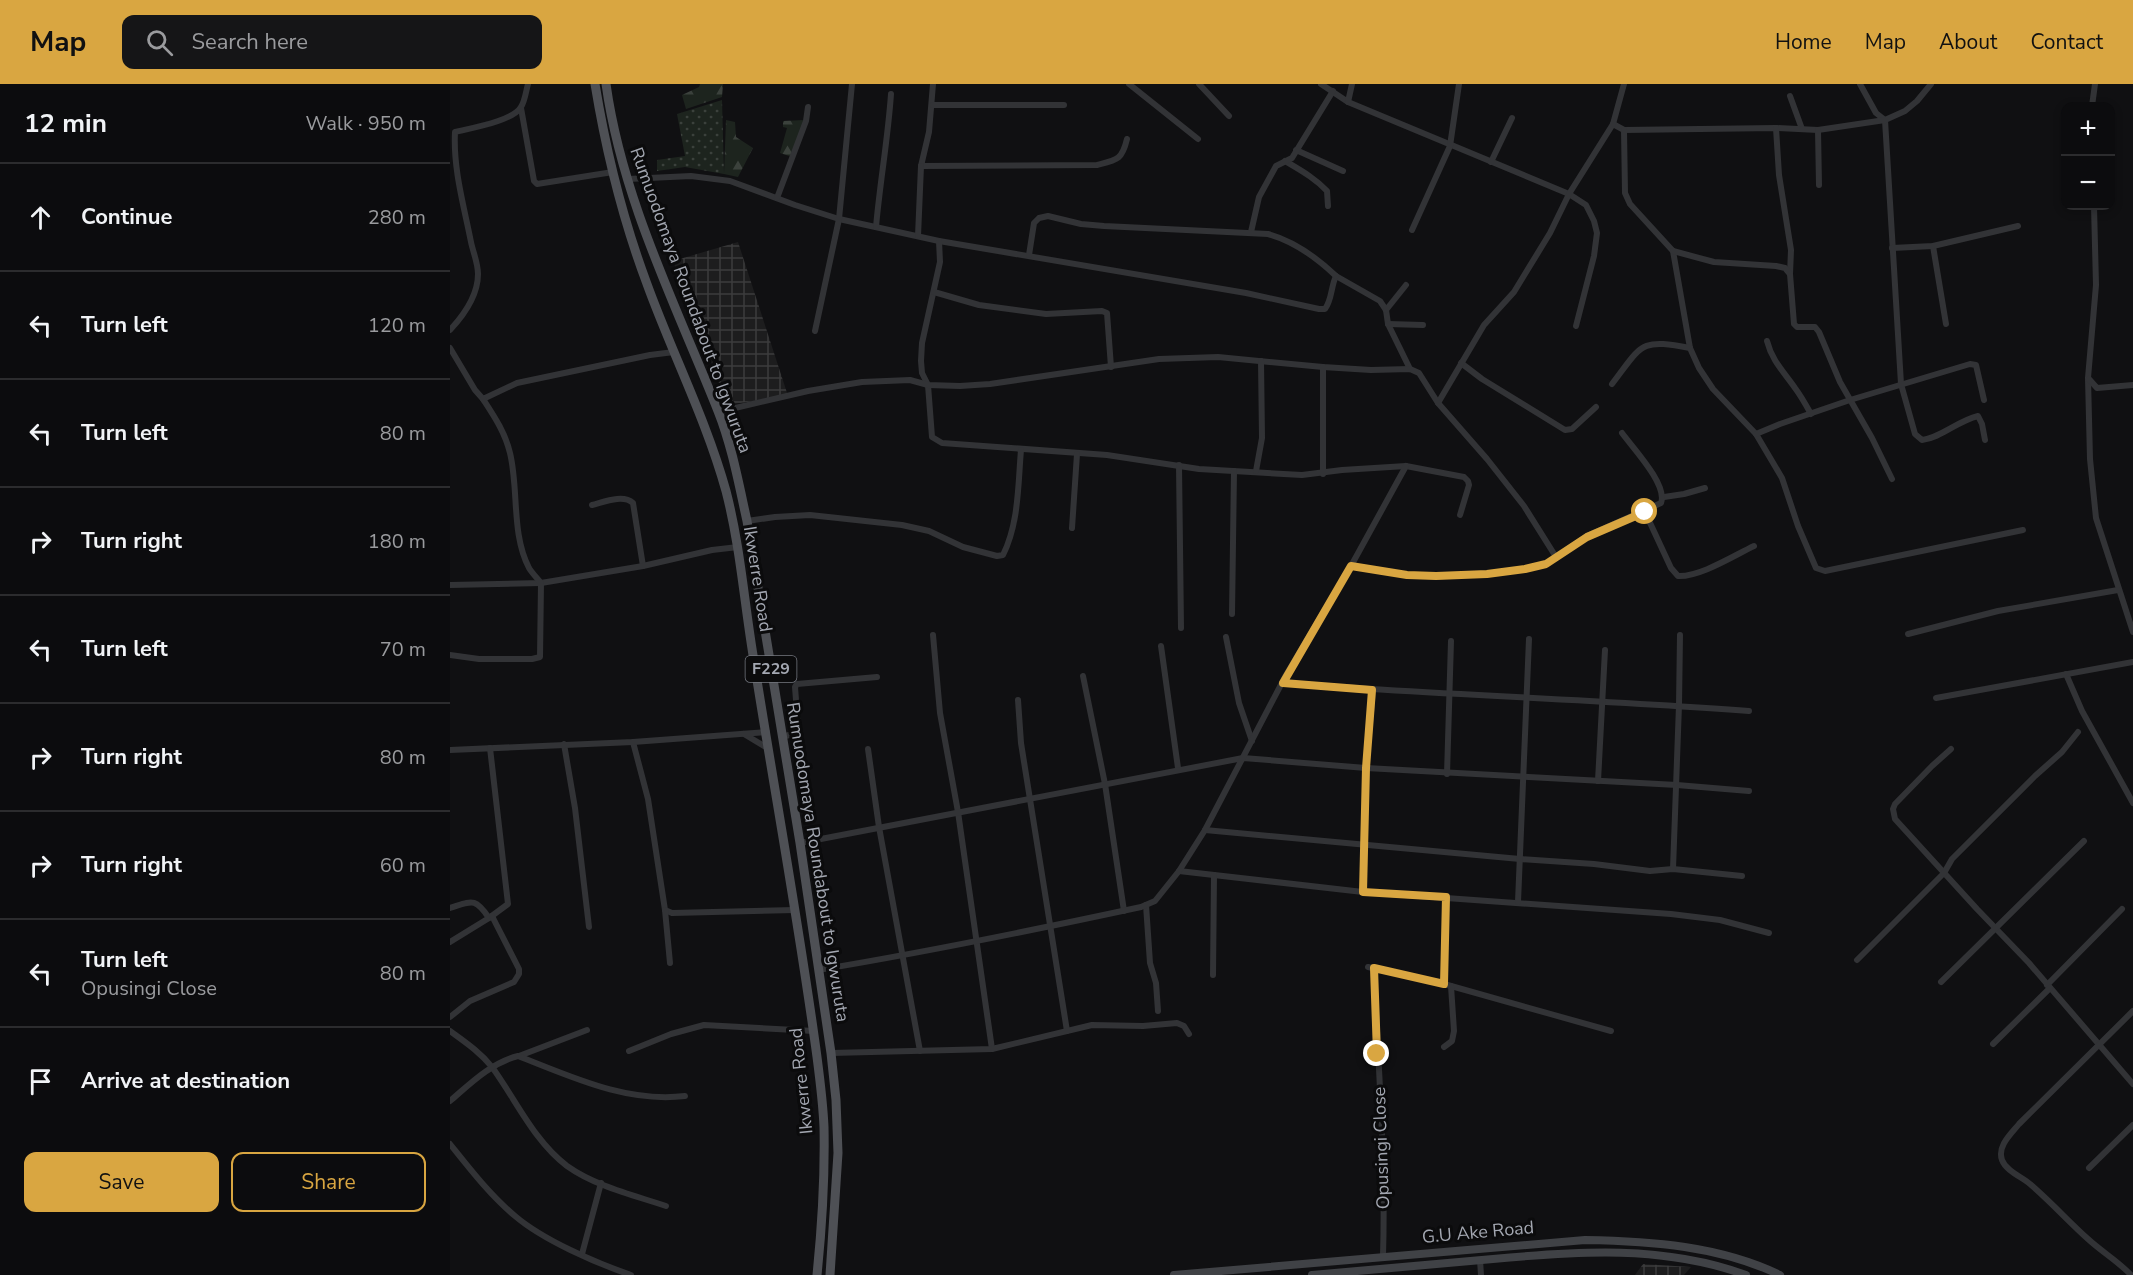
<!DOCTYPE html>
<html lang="en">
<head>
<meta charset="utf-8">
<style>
	body { margin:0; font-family:"Nunito Sans",sans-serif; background:#151517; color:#f1f3f6 }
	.controls { position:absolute; right:18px; top:18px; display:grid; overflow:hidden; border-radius:12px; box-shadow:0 3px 9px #0003 }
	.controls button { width:54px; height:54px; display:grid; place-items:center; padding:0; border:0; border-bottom:2px solid #2c2c2e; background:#0c0c0e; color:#f1f3f6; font:30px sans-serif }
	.stop { position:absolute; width:18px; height:18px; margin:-14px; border:4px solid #d9a641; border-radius:50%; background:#fff }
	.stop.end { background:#d9a641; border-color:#fff; box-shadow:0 2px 6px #0008 }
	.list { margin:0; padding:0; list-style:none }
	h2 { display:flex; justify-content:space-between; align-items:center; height:78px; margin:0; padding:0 24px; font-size:26px }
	h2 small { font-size:20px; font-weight:400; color:#9a9b9e }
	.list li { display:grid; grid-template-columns:39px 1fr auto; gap:18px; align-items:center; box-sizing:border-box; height:108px; padding:0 24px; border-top:2px solid #2c2c2e }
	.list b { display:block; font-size:22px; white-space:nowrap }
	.list p { margin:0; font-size:20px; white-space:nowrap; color:#9a9b9e }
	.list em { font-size:20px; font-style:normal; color:#9a9b9e }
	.actions { display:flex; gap:12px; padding:18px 24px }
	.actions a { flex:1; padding:14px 0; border:2px solid #d9a641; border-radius:12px; text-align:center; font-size:21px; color:#d9a641 }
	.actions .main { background:#d9a641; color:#111 }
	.icon { flex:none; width:33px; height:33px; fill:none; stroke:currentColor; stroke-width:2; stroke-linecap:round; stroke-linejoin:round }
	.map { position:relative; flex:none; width:1683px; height:1191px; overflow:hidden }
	header { display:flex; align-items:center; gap:36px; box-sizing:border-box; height:84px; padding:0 30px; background:#d9a641; color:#111 }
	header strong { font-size:28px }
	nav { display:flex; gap:33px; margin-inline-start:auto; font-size:21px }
	.search { width:420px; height:54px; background:#151517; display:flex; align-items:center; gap:15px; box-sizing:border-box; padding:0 21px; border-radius:12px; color:#9a9b9e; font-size:22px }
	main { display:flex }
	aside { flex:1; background:#0c0c0e }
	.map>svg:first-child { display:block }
	.industrial { fill:url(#industrial-grid) }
	.grass { fill:url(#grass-dots) }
	.forest { fill:url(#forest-firs) }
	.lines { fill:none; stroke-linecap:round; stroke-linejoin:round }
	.street { stroke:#323336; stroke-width:6 }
	.secondary { stroke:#404246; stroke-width:8 }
	.primary { stroke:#4e5055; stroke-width:9 }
	.route { stroke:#d9a641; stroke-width:8 }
	.labels { text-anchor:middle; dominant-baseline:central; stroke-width:6; stroke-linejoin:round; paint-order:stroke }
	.shield { fill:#0b0b0c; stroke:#757880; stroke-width:1.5 }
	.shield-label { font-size:16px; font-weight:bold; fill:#a3a7b1 }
	.street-label { font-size:18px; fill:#a3a7b1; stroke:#0b0b0c }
</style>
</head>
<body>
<header>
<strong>Map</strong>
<div class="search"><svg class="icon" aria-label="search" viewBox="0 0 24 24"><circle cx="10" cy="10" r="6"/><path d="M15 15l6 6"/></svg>Search here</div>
<nav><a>Home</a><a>Map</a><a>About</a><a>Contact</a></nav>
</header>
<main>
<aside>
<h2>12 min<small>Walk · 950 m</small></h2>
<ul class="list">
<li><svg class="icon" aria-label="ahead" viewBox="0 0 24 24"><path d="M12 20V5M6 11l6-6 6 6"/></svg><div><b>Continue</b></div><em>280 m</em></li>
<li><svg class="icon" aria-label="left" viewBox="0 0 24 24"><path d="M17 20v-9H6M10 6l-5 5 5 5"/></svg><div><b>Turn left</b></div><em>120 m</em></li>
<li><svg class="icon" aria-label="left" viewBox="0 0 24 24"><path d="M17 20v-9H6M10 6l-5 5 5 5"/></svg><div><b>Turn left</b></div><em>80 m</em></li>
<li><svg class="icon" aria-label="right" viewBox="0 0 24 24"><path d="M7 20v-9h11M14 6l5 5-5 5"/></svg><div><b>Turn right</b></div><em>180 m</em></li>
<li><svg class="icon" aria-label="left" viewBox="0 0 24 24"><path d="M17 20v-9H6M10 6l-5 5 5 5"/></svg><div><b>Turn left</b></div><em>70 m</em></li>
<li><svg class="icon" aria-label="right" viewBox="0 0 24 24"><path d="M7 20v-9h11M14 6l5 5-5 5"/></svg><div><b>Turn right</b></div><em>80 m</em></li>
<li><svg class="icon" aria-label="right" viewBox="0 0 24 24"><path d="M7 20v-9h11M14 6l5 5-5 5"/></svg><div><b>Turn right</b></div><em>60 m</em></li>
<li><svg class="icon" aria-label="left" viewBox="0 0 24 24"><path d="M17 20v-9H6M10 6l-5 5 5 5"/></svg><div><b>Turn left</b><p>Opusingi Close</p></div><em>80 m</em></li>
<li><svg class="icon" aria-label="arrive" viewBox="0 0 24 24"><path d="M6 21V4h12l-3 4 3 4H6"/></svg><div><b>Arrive at destination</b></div></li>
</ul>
<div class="actions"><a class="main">Save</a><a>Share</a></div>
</aside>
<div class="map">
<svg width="1683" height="1191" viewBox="0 0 1683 1191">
	<defs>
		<pattern id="industrial-grid" width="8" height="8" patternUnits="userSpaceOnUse" patternTransform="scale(1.5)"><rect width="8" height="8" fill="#1d1d1e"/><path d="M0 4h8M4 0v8" fill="none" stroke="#3b3b3c"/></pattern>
		<pattern id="grass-dots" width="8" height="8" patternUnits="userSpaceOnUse" patternTransform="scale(1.5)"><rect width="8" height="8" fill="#1d241e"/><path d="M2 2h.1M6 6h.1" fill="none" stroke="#3b413c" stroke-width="1.8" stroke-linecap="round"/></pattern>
		<pattern id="forest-firs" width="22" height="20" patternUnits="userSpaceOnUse" patternTransform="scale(1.5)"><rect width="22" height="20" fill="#1d241e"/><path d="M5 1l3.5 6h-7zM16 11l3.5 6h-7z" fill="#3b413c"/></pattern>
	</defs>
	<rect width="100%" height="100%" fill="#101012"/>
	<!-- industrial -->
	<g class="industrial">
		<path d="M 288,158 L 338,312 L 277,321 L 223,177 Z"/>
		<path d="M 1193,1180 L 1241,1183 L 1234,1191 L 1185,1191 Z"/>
	</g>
	<!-- grass -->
	<path class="grass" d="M 272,16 L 274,90 L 235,83 L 207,87 L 207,76 L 235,72 L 227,30 Z"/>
	<!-- forest -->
	<g class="forest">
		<path d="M 250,0 L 273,0 L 272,13 L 236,25 L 232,11 L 249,3 Z"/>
		<path d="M 276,36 L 285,38 L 286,53 L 303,64 L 288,93 L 274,90 Z"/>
		<path d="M 354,36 L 342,73 L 330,69 L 337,44 L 333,43 L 333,37 Z"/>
	</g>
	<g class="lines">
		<!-- street -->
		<g class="street">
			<path d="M 483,0 L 479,48 L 471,82 L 647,81 C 667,76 672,76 677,55"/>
			<path d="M 679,0 L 748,55"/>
			<path d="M 749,0 L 779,32"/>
			<path d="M 871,0 L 898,18 L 1119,110 L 1136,121 L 1144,137 L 1147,149 L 1144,172 L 1126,242"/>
			<path d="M 1410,0 L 1426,29 L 1435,36 L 1451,300 L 1465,350 L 1472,356 C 1491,354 1507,337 1528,332 L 1532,340 L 1535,356"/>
			<path d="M 1340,12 L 1352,45"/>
			<path d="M 898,18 L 902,0"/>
			<path d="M 483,21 L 614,21"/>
			<path d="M 1642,22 L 1645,0"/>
			<path d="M 71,24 L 84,97 L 87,100 L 163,88"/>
			<path d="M 1163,40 L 1174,46 L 1326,44 L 1368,46 L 1435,36 L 1455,27 L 1467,17 L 1481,0"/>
			<path d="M 1326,44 L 1329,91 L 1341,166 L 1340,190"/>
			<path d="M 1174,46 L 1175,109 L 1180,120 L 1223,167 L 1240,264 L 1249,284 L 1263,305 L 1306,350 L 1332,394 L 1348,442 L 1366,484 L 1375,487 L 1573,446"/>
			<path d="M 1368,46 L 1369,101"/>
			<path d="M 846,66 L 893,87"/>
			<path d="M 835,77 C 850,86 865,94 877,107 L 878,122"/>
			<path d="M 1041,78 L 1062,34"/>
			<path d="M 178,95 L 241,92 L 280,97 L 345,121 L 389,135 L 489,157 L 796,209 L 869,225 L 875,225 C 882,216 881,202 886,192 L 930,217 L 936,226 L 938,240 L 960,285"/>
			<path d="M 327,114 L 356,37 L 358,23"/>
			<path d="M 1644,122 L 1646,201 L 1638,294 L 1640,375 L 1646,434 L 1683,548"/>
			<path d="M 426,143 C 430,98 438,54 441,10"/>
			<path d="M 962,146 L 1000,62 L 1009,0"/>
			<path d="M 801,148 L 809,113 L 826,82 L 842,74 L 883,7"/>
			<path d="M 468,152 L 471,82"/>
			<path d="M 489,157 L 490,178 L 472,259 L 471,277 L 472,289 L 478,301 L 482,353 L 492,359 L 657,371 L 749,385 L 852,391 L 892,386 L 956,382 L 1014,393 L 1018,397 L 1019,401 L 1010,431"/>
			<path d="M 1483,162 L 1496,240"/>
			<path d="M 1442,164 L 1483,162 L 1568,142"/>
			<path d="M 1223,167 L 1264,178 L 1326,182 L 1335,184 L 1340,190 L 1344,240 L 1347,243 L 1365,243 L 1369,248 L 1390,298 L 1422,354 L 1442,395"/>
			<path d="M 579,171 L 584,139 L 589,134 L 598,132 L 631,140 L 654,142 L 818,150 C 844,157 866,173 886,192"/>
			<path d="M 484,208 L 529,221 L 596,230 L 652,227 L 657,229 L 661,283"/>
			<path d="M 936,226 L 956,201"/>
			<path d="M 938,240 L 973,241"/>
			<path d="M 0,246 C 14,231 28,211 28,190 C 28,179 23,168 21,158 C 14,122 3,85 5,48 C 21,44 63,37 71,23 C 75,17 76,7 78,0"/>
			<path d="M 365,247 L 389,135 L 402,0"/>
			<path d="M 1317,257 C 1322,277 1334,288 1345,304 C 1351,312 1356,321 1361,330"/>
			<path d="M 0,264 L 25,306 L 33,315 L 67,299 L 200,271 L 224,268"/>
			<path d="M 1011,279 L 1032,295 L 1115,346 L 1122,345 L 1146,323"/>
			<path d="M 1639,295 L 1647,304 L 1683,301"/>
			<path d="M 1162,300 C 1192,261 1189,254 1240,264"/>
			<path d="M 988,319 L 1034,241 L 1064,208 L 1100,149 L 1119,110 L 1163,40 L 1174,0"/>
			<path d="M 268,328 L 358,307 L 412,298 L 460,296 L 478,301 L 510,302 L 540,300 L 709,275 L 768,273 L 873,283 L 921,286 L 960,285 L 969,289 L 988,319 L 1037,375 L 1074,422 L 1106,473"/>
			<path d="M 1306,350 L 1330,340 L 1400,316 L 1520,280 L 1526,281 L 1534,316"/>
			<path d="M 729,381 L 731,544"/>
			<path d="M 806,387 L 812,354 L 811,277"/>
			<path d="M 873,390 L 873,283"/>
			<path d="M 1214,413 L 1234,410 L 1255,404"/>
			<path d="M 142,421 C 154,418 173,410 183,419 L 193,482"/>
			<path d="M 1195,428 L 1221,484 L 1228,492 C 1250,493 1283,472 1304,462"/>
			<path d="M 297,437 L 325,433 L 360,431 L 452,441 L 479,447 L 513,463 L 547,472 L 553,471 C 569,439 568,400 571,366"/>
			<path d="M 622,444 L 627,370"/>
			<path d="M 901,482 L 957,491 L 986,492 L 1037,490 L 1075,485 L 1096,480 L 1137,452 L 1211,419 C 1218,401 1183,364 1172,349"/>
			<path d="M 0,501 L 91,499 L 193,482 L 262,466 L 288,463"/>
			<path d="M 782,530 L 784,387"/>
			<path d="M 1458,550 L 1548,527 L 1668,506"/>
			<path d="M 483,551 L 490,629 L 508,728 L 542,965"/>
			<path d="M 776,553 L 789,619 L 802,657"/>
			<path d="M 711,562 L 728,684"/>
			<path d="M 0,571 L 29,575 L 82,575 L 90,573 L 91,499 C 87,494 82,489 79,484 C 61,449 69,406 60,369 C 55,348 44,332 33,315"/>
			<path d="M 1616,590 L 1632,627 L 1683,719"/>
			<path d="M 633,592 L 655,700 L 674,827"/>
			<path d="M 833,599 C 988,611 1143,615 1299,627"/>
			<path d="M 1486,614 L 1683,578"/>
			<path d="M 568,616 L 571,659 L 617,947"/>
			<path d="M 294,650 L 319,665"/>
			<path d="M 332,653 L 346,649 L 348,642 L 345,603 L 347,600 L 427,593"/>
			<path d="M 183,658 L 198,715 L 215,826 L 222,829 L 345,826"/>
			<path d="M 114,660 L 125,724 L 139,843"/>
			<path d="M 418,665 L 429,743 L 470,967"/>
			<path d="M 1501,665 L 1482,682 L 1445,720 L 1443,725 L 1445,735 L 1527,825 L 1579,879 L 1683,1000"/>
			<path d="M 0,666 L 183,658 L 317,648"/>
			<path d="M 997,690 L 1001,557"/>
			<path d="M 1148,697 L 1155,566"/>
			<path d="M 755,746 L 1070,775 L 1144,780 L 1200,787 L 1223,785 L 1292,792"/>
			<path d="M 350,759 L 793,674 L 916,684 L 1227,701 L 1299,707"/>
			<path d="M 1223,785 L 1229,621 L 1230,551"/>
			<path d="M 729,787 L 913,808 L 1221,830 L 1270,836 L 1319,849"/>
			<path d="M 913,808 L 916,684 L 923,606"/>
			<path d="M 1068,818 L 1079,555"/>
			<path d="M 696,821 L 700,879 L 706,899 L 708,927"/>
			<path d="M 0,824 C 22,817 25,813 39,834 L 58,820 L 40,664"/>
			<path d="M 215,826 L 220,879"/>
			<path d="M 0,858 L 39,834"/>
			<path d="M 1407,876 L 1494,789 L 1502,775 L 1585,692 L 1612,668 L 1628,648"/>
			<path d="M 918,883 L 994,900 L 1161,947"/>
			<path d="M 924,884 C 928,980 936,1076 933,1172"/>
			<path d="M 368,886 C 476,868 584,846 691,823 L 705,817 L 729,787 L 755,746 L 836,591 L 901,482 L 956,382"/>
			<path d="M 763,891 L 764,791"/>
			<path d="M 1491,898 L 1634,757"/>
			<path d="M 994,900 L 996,813"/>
			<path d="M 1597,901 L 1672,825"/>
			<path d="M 0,933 L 20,917 L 64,898 L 69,890 L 69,885 L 42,832"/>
			<path d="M 0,947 C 15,958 30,968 42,983 C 66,1016 84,1057 117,1082 C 145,1102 183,1111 216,1122"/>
			<path d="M 1543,960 L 1600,904"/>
			<path d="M 994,963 L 1002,957 L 1004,947 L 1001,902"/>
			<path d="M 179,967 L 221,950 L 254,941 L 364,947"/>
			<path d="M 381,969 L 542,965 L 642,941 L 693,942 L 727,939 L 734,942 L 739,950"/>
			<path d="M 69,972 L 137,946"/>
			<path d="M 0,1017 C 21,999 41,979 68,972 C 122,993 176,1019 235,1012"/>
			<path d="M 0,1060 C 20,1085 40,1111 65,1132 C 93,1156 146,1179 181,1191"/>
			<path d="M 1639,1084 L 1683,1041"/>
			<path d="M 132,1170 L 151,1099"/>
			<path d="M 1030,1176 L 1031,1191"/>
			<path d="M 1681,1191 C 1668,1177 1652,1168 1638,1155 C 1618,1137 1600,1117 1580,1100 C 1572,1093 1556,1087 1552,1076 C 1547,1062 1561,1050 1569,1040 L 1683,927"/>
		</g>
		<!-- secondary -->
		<g class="secondary">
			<path d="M 724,1191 L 1135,1156 C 1201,1157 1270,1162 1330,1191"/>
			<path d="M 862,1191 C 922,1186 983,1180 1043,1175 C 1128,1167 1214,1161 1296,1191"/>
		</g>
		<!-- primary -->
		<g class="primary">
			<path d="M 145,0 C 156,67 173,136 197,200 C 222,269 256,335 276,407 C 290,461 294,516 303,571 C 324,705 349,839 367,973 C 370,996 373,1020 374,1043 C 375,1092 372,1142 367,1191"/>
			<path d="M 156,0 C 172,115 226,221 268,327 C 282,362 289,401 297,437 L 350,759 L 381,969 L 386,1016 L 388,1069 L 380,1191"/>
		</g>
	</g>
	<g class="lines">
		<!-- route -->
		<path class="route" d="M 927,970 L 924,884 L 994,900 L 996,813 L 913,808 L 916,684 L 922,606 L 833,599 L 901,482 L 957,491 L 986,492 L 1037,490 L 1075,485 L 1096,480 L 1137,453 L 1195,428"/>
	</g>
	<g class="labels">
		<!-- shield labels -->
		<rect class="shield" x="295.5" y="572" width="51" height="26" rx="4.5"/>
		<g class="shield-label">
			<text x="321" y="585">F229</text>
		</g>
		<!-- street labels -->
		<g class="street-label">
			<text transform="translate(241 216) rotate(70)">Rumuodomaya Roundabout to Igwuruta</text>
			<text transform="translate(308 495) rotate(81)">Ikwerre Road</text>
			<text transform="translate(368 778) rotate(81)">Rumuodomaya Roundabout to Igwuruta</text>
			<text transform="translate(351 997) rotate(-96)">Ikwerre Road</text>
			<text transform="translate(931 1064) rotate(-92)">Opusingi Close</text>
			<text transform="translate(1028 1148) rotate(-5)">G.U Ake Road</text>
		</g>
	</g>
</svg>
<div class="controls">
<button>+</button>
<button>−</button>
</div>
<div class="stop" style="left:1195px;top:428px"></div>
<div class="stop end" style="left:927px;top:970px"></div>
</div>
</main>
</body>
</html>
